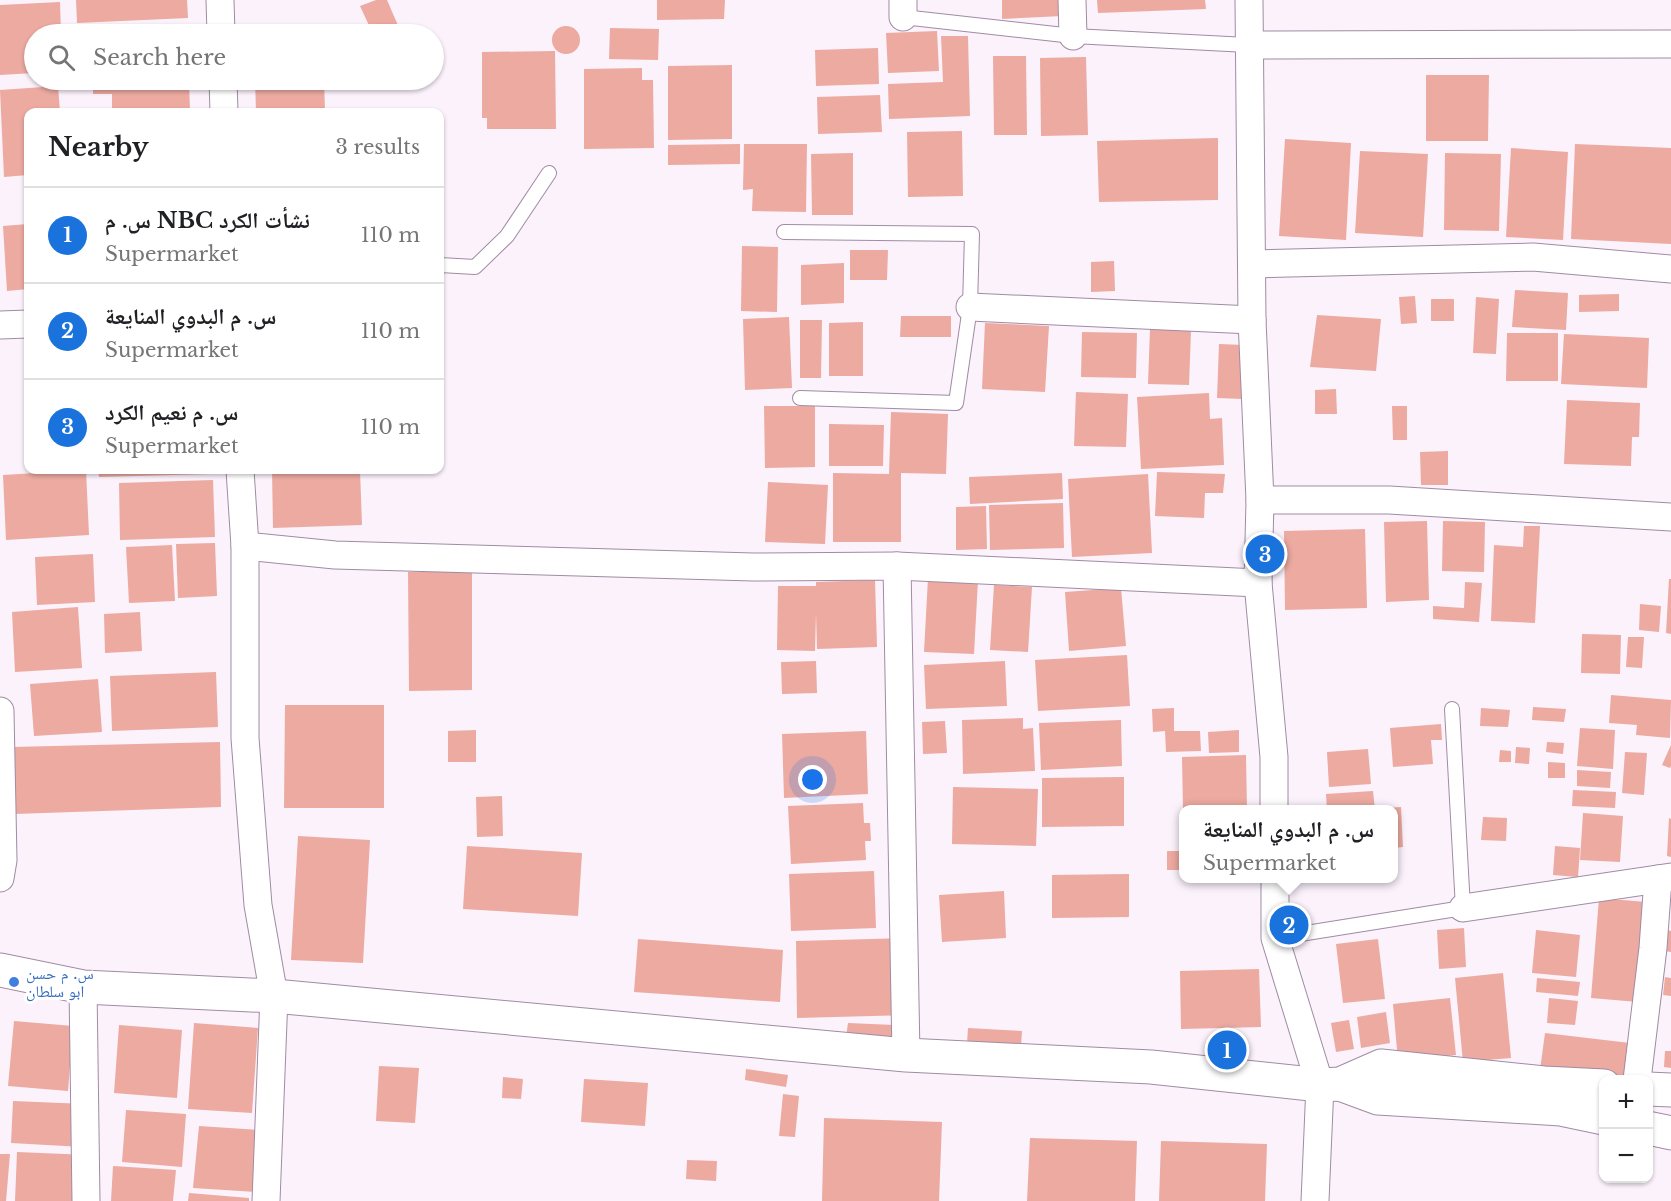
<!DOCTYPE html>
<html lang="en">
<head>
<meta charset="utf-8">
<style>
	body { margin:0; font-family:"Libre Baskerville","Noto Naskh Arabic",serif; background:#f2f2f2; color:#202124 }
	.controls { position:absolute; right:18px; bottom:18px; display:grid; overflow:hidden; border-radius:12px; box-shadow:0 2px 4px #0004 }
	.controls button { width:54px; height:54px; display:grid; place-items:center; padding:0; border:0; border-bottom:2px solid #e0e0e0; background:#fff; color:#202124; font:30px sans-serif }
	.you { position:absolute; left:813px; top:780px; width:21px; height:21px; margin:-15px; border:4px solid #fff; border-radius:50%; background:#1a73e8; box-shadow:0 0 0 9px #1a73e833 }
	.badge { display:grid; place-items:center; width:39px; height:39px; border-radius:50%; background:#1a72dc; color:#fff; font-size:20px; font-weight:700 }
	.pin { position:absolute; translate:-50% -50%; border:3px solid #fff; box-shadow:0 2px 6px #0006 }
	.popup { position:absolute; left:1179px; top:805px; width:219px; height:78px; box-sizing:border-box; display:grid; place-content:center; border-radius:12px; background:#fff; filter:drop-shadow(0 2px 4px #0005); font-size:20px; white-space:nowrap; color:#757577 }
	.popup b { font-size:22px; color:#202124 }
	.popup::after { content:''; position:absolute; left:50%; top:100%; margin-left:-12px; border:12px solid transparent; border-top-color:#fff }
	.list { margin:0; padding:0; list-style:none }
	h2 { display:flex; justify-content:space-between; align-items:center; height:78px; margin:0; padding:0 24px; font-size:26px }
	h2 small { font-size:20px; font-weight:400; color:#757577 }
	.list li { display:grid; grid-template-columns:39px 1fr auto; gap:18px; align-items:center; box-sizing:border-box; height:96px; padding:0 24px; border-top:2px solid #e0e0e0 }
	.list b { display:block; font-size:22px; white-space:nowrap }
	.list p { margin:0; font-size:20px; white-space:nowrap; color:#757577 }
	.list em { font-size:20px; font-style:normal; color:#757577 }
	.icon { flex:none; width:33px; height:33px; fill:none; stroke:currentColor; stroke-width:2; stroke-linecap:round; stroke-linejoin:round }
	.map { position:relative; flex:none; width:1671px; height:1201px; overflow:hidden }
	.search { position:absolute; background:#fff; box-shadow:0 2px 4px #0004; left:24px; top:24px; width:420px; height:66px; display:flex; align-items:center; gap:15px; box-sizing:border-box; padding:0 21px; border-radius:33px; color:#757577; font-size:22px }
	.panel { position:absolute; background:#fff; box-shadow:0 2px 4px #0004; left:24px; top:108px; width:420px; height:366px; border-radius:12px }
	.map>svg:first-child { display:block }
	.building { fill:#ecaaa1 }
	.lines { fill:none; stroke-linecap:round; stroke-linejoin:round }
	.lane-casing { stroke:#a08ba4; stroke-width:16 }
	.street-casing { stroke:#a08ba4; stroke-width:29 }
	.secondary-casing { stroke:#a08ba4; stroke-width:35 }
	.lane { stroke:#fff; stroke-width:14 }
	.street { stroke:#fff; stroke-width:27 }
	.secondary { stroke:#fff; stroke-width:33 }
	.shop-dot { fill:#3f7fe0; stroke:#fff; stroke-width:2 }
	.labels { text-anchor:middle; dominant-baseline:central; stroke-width:6; stroke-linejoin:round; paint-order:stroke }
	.shop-label { font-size:16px; fill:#366cbe; stroke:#fff; text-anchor:start }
</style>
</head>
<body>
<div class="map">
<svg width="1671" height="1201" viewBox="0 0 1671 1201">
	<rect width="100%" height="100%" fill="#fbf2fc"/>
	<!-- building -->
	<g class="building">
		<path d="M 76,0 L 187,0 L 188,18 L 77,23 Z"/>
		<path d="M 376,0 L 387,0 L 400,30 L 389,34 L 373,34 L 360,6 Z"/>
		<path d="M 657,0 L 725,0 L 724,19 L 657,20 Z"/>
		<path d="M 1002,0 L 1061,0 L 1062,16 L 1002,19 Z"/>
		<path d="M 1097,0 L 1205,0 L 1206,9 L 1098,13 Z"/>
		<path d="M 60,2 L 61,34 L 34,34 L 34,73 L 0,75 L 0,5 Z"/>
		<circle cx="566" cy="40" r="14"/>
		<path d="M 610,28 L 659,29 L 658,60 L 609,59 Z"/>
		<path d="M 937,31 L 939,71 L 888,73 L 886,33 Z"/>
		<path d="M 941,36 L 968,36 L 970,116 L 889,119 L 888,84 L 943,82 Z"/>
		<path d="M 878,48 L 879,84 L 816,86 L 815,50 Z"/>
		<path d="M 555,51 L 556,129 L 487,129 L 487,118 L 482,118 L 482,52 Z"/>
		<path d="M 993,56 L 1026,56 L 1027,135 L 994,135 Z"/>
		<path d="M 1086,57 L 1088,135 L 1041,136 L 1040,58 Z"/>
		<path d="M 732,65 L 732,139 L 668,140 L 668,66 Z"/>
		<path d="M 642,68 L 642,80 L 653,80 L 654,148 L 584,149 L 584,69 Z"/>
		<path d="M 1426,75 L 1489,75 L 1488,141 L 1426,141 Z"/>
		<path d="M 93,80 L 189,80 L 190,112 L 112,112 L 112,94 L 93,94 Z"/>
		<path d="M 255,80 L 324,80 L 325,112 L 256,112 Z"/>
		<path d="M 58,86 L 60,112 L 28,112 L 28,175 L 4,177 L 0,90 Z"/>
		<path d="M 880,95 L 882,132 L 818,134 L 817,97 Z"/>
		<path d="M 962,131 L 963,196 L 908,197 L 907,132 Z"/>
		<path d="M 1218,138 L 1218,200 L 1099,202 L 1097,141 Z"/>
		<path d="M 1285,139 L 1351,143 L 1346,240 L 1279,236 Z"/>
		<path d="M 740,144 L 740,164 L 668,165 L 668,145 Z"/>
		<path d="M 744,144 L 807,144 L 806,212 L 752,211 L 753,189 L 743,190 Z"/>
		<path d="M 1575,144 L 1671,148 L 1671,244 L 1571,239 Z"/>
		<path d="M 1511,148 L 1568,152 L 1563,240 L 1506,237 Z"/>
		<path d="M 1360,151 L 1428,154 L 1423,237 L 1355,233 Z"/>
		<path d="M 853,153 L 853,215 L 812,215 L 811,154 Z"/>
		<path d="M 1445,153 L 1501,154 L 1499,231 L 1444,230 Z"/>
		<path d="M 28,224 L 28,289 L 7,291 L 3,226 Z"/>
		<path d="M 742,246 L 778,247 L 777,312 L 741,311 Z"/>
		<path d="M 850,250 L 888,250 L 887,280 L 850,280 Z"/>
		<path d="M 1114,261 L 1115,291 L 1091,292 L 1091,262 Z"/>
		<path d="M 844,263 L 844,303 L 801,305 L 801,265 Z"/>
		<path d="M 1515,290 L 1568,293 L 1566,330 L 1512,327 Z"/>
		<path d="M 1619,294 L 1619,311 L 1579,312 L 1579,295 Z"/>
		<path d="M 1415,296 L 1417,323 L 1401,324 L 1399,297 Z"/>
		<path d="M 1476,297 L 1499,299 L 1496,354 L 1473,353 Z"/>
		<rect x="1431" y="299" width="23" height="22"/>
		<path d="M 1317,315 L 1381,319 L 1376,371 L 1310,367 Z"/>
		<path d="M 901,316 L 951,316 L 951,337 L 900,337 Z"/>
		<path d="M 789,317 L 792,388 L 745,390 L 743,319 Z"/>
		<path d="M 800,320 L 822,320 L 821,378 L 800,378 Z"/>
		<path d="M 863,322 L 863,376 L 829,376 L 829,323 Z"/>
		<path d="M 985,323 L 1049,326 L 1045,392 L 982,389 Z"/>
		<path d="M 1150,329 L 1191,331 L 1189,385 L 1148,384 Z"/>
		<path d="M 1082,332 L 1137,333 L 1136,378 L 1081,377 Z"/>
		<path d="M 1507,333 L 1558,333 L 1558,381 L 1506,381 Z"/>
		<path d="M 1564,334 L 1649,338 L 1647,388 L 1561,384 Z"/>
		<path d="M 1219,344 L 1244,345 L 1242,399 L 1217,398 Z"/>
		<path d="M 1336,389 L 1337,414 L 1315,414 L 1315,390 Z"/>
		<path d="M 1076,392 L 1128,394 L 1126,447 L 1074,446 Z"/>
		<path d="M 1209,393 L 1210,419 L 1222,418 L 1224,465 L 1141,469 L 1137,397 Z"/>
		<path d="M 1567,400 L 1640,403 L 1639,437 L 1632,437 L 1631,466 L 1564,464 Z"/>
		<path d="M 764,406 L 815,406 L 815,467 L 765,468 Z"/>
		<path d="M 1392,406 L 1407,406 L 1407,440 L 1393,440 Z"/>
		<path d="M 891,412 L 948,414 L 946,474 L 901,473 L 901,542 L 833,542 L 833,473 L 889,474 Z"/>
		<path d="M 829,424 L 884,425 L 883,466 L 829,466 Z"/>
		<path d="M 1448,451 L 1448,485 L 1421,485 L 1420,452 Z"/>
		<path d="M 86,470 L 89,535 L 6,540 L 3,475 Z"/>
		<path d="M 98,470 L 211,470 L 211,474 L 99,477 Z"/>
		<path d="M 272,470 L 360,470 L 362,525 L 273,528 Z"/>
		<path d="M 1157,472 L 1225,474 L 1223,493 L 1205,493 L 1204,518 L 1155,516 Z"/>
		<path d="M 1062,473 L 1063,499 L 970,504 L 969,477 Z"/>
		<path d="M 1148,474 L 1152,553 L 1072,557 L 1068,479 Z"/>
		<path d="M 213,480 L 215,537 L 120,540 L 119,483 Z"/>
		<path d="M 768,482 L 828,485 L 825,544 L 765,542 Z"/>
		<path d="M 1063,503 L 1064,548 L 990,550 L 989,505 Z"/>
		<path d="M 986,506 L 987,549 L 956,550 L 956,507 Z"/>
		<path d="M 1427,521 L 1429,600 L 1386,602 L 1384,522 Z"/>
		<path d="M 1443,521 L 1485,522 L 1484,572 L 1442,571 Z"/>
		<path d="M 1524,526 L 1540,526 L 1535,623 L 1491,621 L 1494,545 L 1523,547 Z"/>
		<path d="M 1365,529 L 1367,608 L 1285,610 L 1284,531 Z"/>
		<path d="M 215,543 L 217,596 L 178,598 L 176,544 Z"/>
		<path d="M 172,545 L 175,601 L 129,603 L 126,547 Z"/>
		<path d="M 93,554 L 95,602 L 37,605 L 35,557 Z"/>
		<path d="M 472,571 L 472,690 L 409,691 L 408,572 Z"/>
		<path d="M 928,578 L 978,580 L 974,654 L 924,652 Z"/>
		<path d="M 1669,579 L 1671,579 L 1671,634 L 1666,633 Z"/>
		<path d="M 875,580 L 877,647 L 817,649 L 816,613 L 815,651 L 777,650 L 778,586 L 816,586 L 816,582 Z"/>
		<path d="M 1465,582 L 1482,583 L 1479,622 L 1433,619 L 1433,606 L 1464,608 Z"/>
		<path d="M 994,585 L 1032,587 L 1028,652 L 990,650 Z"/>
		<path d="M 1121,588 L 1126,646 L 1069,651 L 1065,592 Z"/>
		<path d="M 1640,604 L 1661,606 L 1659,632 L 1639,630 Z"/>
		<path d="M 78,607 L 82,668 L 15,672 L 12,612 Z"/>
		<path d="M 140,612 L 142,651 L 105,653 L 104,614 Z"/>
		<path d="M 1582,634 L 1621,635 L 1620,674 L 1581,673 Z"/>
		<path d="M 1628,637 L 1644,637 L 1642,668 L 1626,667 Z"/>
		<path d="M 1127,655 L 1130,706 L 1038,711 L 1035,660 Z"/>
		<path d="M 816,661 L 817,693 L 782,694 L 781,662 Z"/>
		<path d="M 1005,661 L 1007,706 L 926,709 L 924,665 Z"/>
		<path d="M 216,672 L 218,727 L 112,731 L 110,676 Z"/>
		<path d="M 98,679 L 102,732 L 34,736 L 30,684 Z"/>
		<path d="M 1611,695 L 1671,700 L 1670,738 L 1636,735 L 1637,725 L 1609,723 Z"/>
		<path d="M 285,705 L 384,705 L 384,808 L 284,808 Z"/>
		<path d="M 1533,707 L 1566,709 L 1564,722 L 1532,720 Z"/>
		<path d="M 1174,708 L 1174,731 L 1200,731 L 1201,751 L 1166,752 L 1165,731 L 1153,732 L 1152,709 Z"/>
		<path d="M 1481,708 L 1510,710 L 1508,727 L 1480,726 Z"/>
		<path d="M 1023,718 L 1023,729 L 1033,728 L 1035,771 L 963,774 L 962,720 Z"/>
		<path d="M 1121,720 L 1122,766 L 1041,770 L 1039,723 Z"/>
		<path d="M 945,721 L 947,753 L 923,754 L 922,722 Z"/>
		<path d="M 1441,724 L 1442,740 L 1431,740 L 1433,764 L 1393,767 L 1390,728 Z"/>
		<path d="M 1580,728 L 1615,730 L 1613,769 L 1577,766 Z"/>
		<path d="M 476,730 L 476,762 L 448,762 L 448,731 Z"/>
		<path d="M 1239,730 L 1239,752 L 1209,753 L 1208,732 Z"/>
		<path d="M 866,731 L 868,794 L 784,798 L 782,734 Z"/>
		<path d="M 220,742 L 221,807 L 14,814 L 12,747 Z"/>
		<path d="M 1547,742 L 1564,743 L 1563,754 L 1546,752 Z"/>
		<path d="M 1671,745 L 1671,766 L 1670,768 L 1662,765 Z"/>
		<path d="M 1516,747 L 1530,748 L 1529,764 L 1515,763 Z"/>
		<path d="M 1368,749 L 1371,784 L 1329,787 L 1327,752 Z"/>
		<path d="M 1500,750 L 1511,751 L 1511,762 L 1499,762 Z"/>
		<path d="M 1625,752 L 1647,753 L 1644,795 L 1622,793 Z"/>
		<path d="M 1246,755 L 1247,810 L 1183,810 L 1182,757 Z"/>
		<path d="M 1548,762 L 1565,763 L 1565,778 L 1548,778 Z"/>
		<path d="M 1577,770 L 1611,772 L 1610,788 L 1577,786 Z"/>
		<path d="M 1124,777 L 1124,826 L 1042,827 L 1042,778 Z"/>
		<path d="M 953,787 L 1038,789 L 1036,846 L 952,844 Z"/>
		<path d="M 1573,790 L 1616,792 L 1615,808 L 1572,806 Z"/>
		<path d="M 1373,791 L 1375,810 L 1327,810 L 1326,794 Z"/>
		<path d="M 502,796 L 503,836 L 477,837 L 476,797 Z"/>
		<path d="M 863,803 L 864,823 L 870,823 L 871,841 L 865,841 L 866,860 L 791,864 L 788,806 Z"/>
		<path d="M 1401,807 L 1403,847 L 1394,848 L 1394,810 L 1386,810 L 1386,808 Z"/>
		<path d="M 1583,813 L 1623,816 L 1620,862 L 1580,860 Z"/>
		<path d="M 1483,817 L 1507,818 L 1506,841 L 1481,840 Z"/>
		<path d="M 1669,818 L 1671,819 L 1671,857 L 1667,856 Z"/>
		<path d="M 298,836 L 370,840 L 363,963 L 291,960 Z"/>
		<path d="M 467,846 L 582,853 L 578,916 L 463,909 Z"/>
		<path d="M 1555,846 L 1580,848 L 1578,877 L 1553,875 Z"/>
		<rect x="1167" y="851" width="17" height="19"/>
		<path d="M 874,871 L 876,928 L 791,931 L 789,874 Z"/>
		<path d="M 1129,874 L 1129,917 L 1052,918 L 1052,875 Z"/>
		<path d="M 1004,891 L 1006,938 L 942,942 L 939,895 Z"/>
		<path d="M 1599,898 L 1646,902 L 1638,1002 L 1591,998 Z"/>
		<path d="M 1464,928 L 1466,967 L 1439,969 L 1437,930 Z"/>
		<path d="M 1536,930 L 1580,935 L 1576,977 L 1532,973 Z"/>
		<path d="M 1667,930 L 1671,931 L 1671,952 L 1664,951 Z"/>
		<path d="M 908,938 L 910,1015 L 797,1018 L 796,941 Z"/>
		<path d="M 638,939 L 783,950 L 780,1002 L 634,992 Z"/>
		<path d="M 1378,939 L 1385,999 L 1343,1003 L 1336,944 Z"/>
		<path d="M 1259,969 L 1261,1027 L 1181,1029 L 1180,971 Z"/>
		<path d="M 1503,973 L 1511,1058 L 1463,1062 L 1455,978 Z"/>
		<path d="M 1665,977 L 1671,978 L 1671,996 L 1663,995 Z"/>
		<path d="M 1537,978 L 1580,982 L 1578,996 L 1536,992 Z"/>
		<path d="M 1450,998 L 1456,1055 L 1398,1061 L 1393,1004 Z"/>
		<path d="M 1549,998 L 1578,1001 L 1575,1025 L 1547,1023 Z"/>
		<path d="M 1386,1012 L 1390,1043 L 1361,1048 L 1357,1017 Z"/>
		<path d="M 1349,1020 L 1354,1049 L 1336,1052 L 1331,1023 Z"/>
		<path d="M 14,1021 L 73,1026 L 68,1091 L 8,1086 Z"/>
		<path d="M 194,1023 L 258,1028 L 252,1113 L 188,1109 Z"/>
		<path d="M 848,1023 L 894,1025 L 894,1040 L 846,1037 Z"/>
		<path d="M 119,1025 L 182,1030 L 177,1098 L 114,1093 Z"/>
		<path d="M 968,1028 L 1022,1031 L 1021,1047 L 967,1044 Z"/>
		<path d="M 1545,1033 L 1630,1043 L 1625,1080 L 1540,1070 Z"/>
		<path d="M 1665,1051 L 1671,1051 L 1671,1068 L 1664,1067 Z"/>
		<path d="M 379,1066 L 419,1068 L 415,1123 L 376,1121 Z"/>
		<path d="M 746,1069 L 788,1075 L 786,1087 L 745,1080 Z"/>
		<path d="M 503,1077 L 523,1079 L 521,1099 L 502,1098 Z"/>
		<path d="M 584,1079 L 648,1083 L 645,1126 L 581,1122 Z"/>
		<path d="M 783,1094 L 799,1096 L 795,1137 L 779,1136 Z"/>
		<path d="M 13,1101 L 85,1104 L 83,1147 L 11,1143 Z"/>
		<path d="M 126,1110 L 186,1114 L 182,1167 L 122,1162 Z"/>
		<path d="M 824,1118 L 942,1122 L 939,1201 L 822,1201 Z"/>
		<path d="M 199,1126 L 261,1130 L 256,1192 L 193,1188 Z"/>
		<path d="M 1030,1138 L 1137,1141 L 1135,1201 L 1027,1201 Z"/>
		<path d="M 1161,1141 L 1267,1144 L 1265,1201 L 1159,1201 Z"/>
		<path d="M 17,1152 L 88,1155 L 86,1201 L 15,1201 Z"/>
		<path d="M 0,1154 L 10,1154 L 6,1201 L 0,1201 Z"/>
		<path d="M 687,1160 L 717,1161 L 716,1181 L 686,1179 Z"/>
		<path d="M 113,1166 L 176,1170 L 173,1201 L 111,1201 Z"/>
		<path d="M 189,1193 L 249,1198 L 249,1201 L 188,1201 Z"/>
	</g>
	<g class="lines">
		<defs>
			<g id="lane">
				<path d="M 903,17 L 1073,36 L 1248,45"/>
				<path d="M 784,232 L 972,234 L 970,307 L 956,403 L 800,398"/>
				<path d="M 440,265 L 475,267 L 507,236 L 549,173"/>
				<path d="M 1275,938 L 1463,908 L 1452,709"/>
			</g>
			<g id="street">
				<path d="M 220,0 L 221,34"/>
				<path d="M 903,0 L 903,17"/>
				<path d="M 1072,0 L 1073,36"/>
				<path d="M 1249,0 L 1252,320 L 1260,500 L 1258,583 L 1274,757 L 1274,810"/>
				<path d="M 1248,45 L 1671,44"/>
				<path d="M 223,80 L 224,112"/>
				<path d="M 1253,264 L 1533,257 L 1671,269"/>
				<path d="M 970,307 L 1252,320"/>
				<path d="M 0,325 L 28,324"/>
				<path d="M 240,470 L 245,546 L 245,738 L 258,905 L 274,996 L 266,1201"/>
				<path d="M 1260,500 L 1389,500 L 1671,517"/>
				<path d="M 245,546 L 335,555 L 753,567 L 897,566 L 1258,583"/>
				<path d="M 897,566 L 906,1055"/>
				<path d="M 0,711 L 3,860 L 0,878"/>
				<path d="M 1275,878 L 1275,938 L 1320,1085 L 1315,1201"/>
				<path d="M 1463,908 L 1671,877"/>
				<path d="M 83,987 L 86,1201"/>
				<path d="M 1637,1080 L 1653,948 L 1658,879"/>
			</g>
			<g id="secondary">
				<path d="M 0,970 L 83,987 L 274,996 L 906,1055 L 1151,1067 L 1320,1085 L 1340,1084 L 1381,1066 L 1544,1083 L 1604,1086"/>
				<path d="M 1340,1084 L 1378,1098 L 1561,1109 L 1604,1118"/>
				<path d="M 1648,1089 L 1671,1090"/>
				<path d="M 1648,1128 L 1671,1133"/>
			</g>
		</defs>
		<!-- lane casing -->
		<use href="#lane" class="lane-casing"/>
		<!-- street casing -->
		<use href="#street" class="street-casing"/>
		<!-- secondary casing -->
		<use href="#secondary" class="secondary-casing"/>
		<!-- lane -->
		<use href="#lane" class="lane"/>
		<!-- street -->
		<use href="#street" class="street"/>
		<!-- secondary -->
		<use href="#secondary" class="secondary"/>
	</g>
	<!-- markers -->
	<circle class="shop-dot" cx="14" cy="982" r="6"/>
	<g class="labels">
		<!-- shop labels -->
		<g class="shop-label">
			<text x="26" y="973">س. م حسن<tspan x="26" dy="18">ابو سلطان</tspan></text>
		</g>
	</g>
</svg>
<div class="controls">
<button>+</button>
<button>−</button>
</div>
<div class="you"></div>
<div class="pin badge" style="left:1227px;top:1050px">1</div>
<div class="pin badge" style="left:1289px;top:925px">2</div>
<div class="popup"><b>س. م البدوي المنايعة</b>Supermarket</div>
<div class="pin badge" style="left:1265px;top:554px">3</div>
<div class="search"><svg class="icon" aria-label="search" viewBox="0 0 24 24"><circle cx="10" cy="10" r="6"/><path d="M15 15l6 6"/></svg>Search here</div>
<section class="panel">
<h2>Nearby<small>3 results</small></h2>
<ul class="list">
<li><span class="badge">1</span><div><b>س. م NBC نشأت الكرد</b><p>Supermarket</p></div><em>110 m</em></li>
<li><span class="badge">2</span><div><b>س. م البدوي المنايعة</b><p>Supermarket</p></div><em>110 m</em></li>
<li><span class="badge">3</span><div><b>س. م نعيم الكرد</b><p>Supermarket</p></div><em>110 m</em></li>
</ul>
</section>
</div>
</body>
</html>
